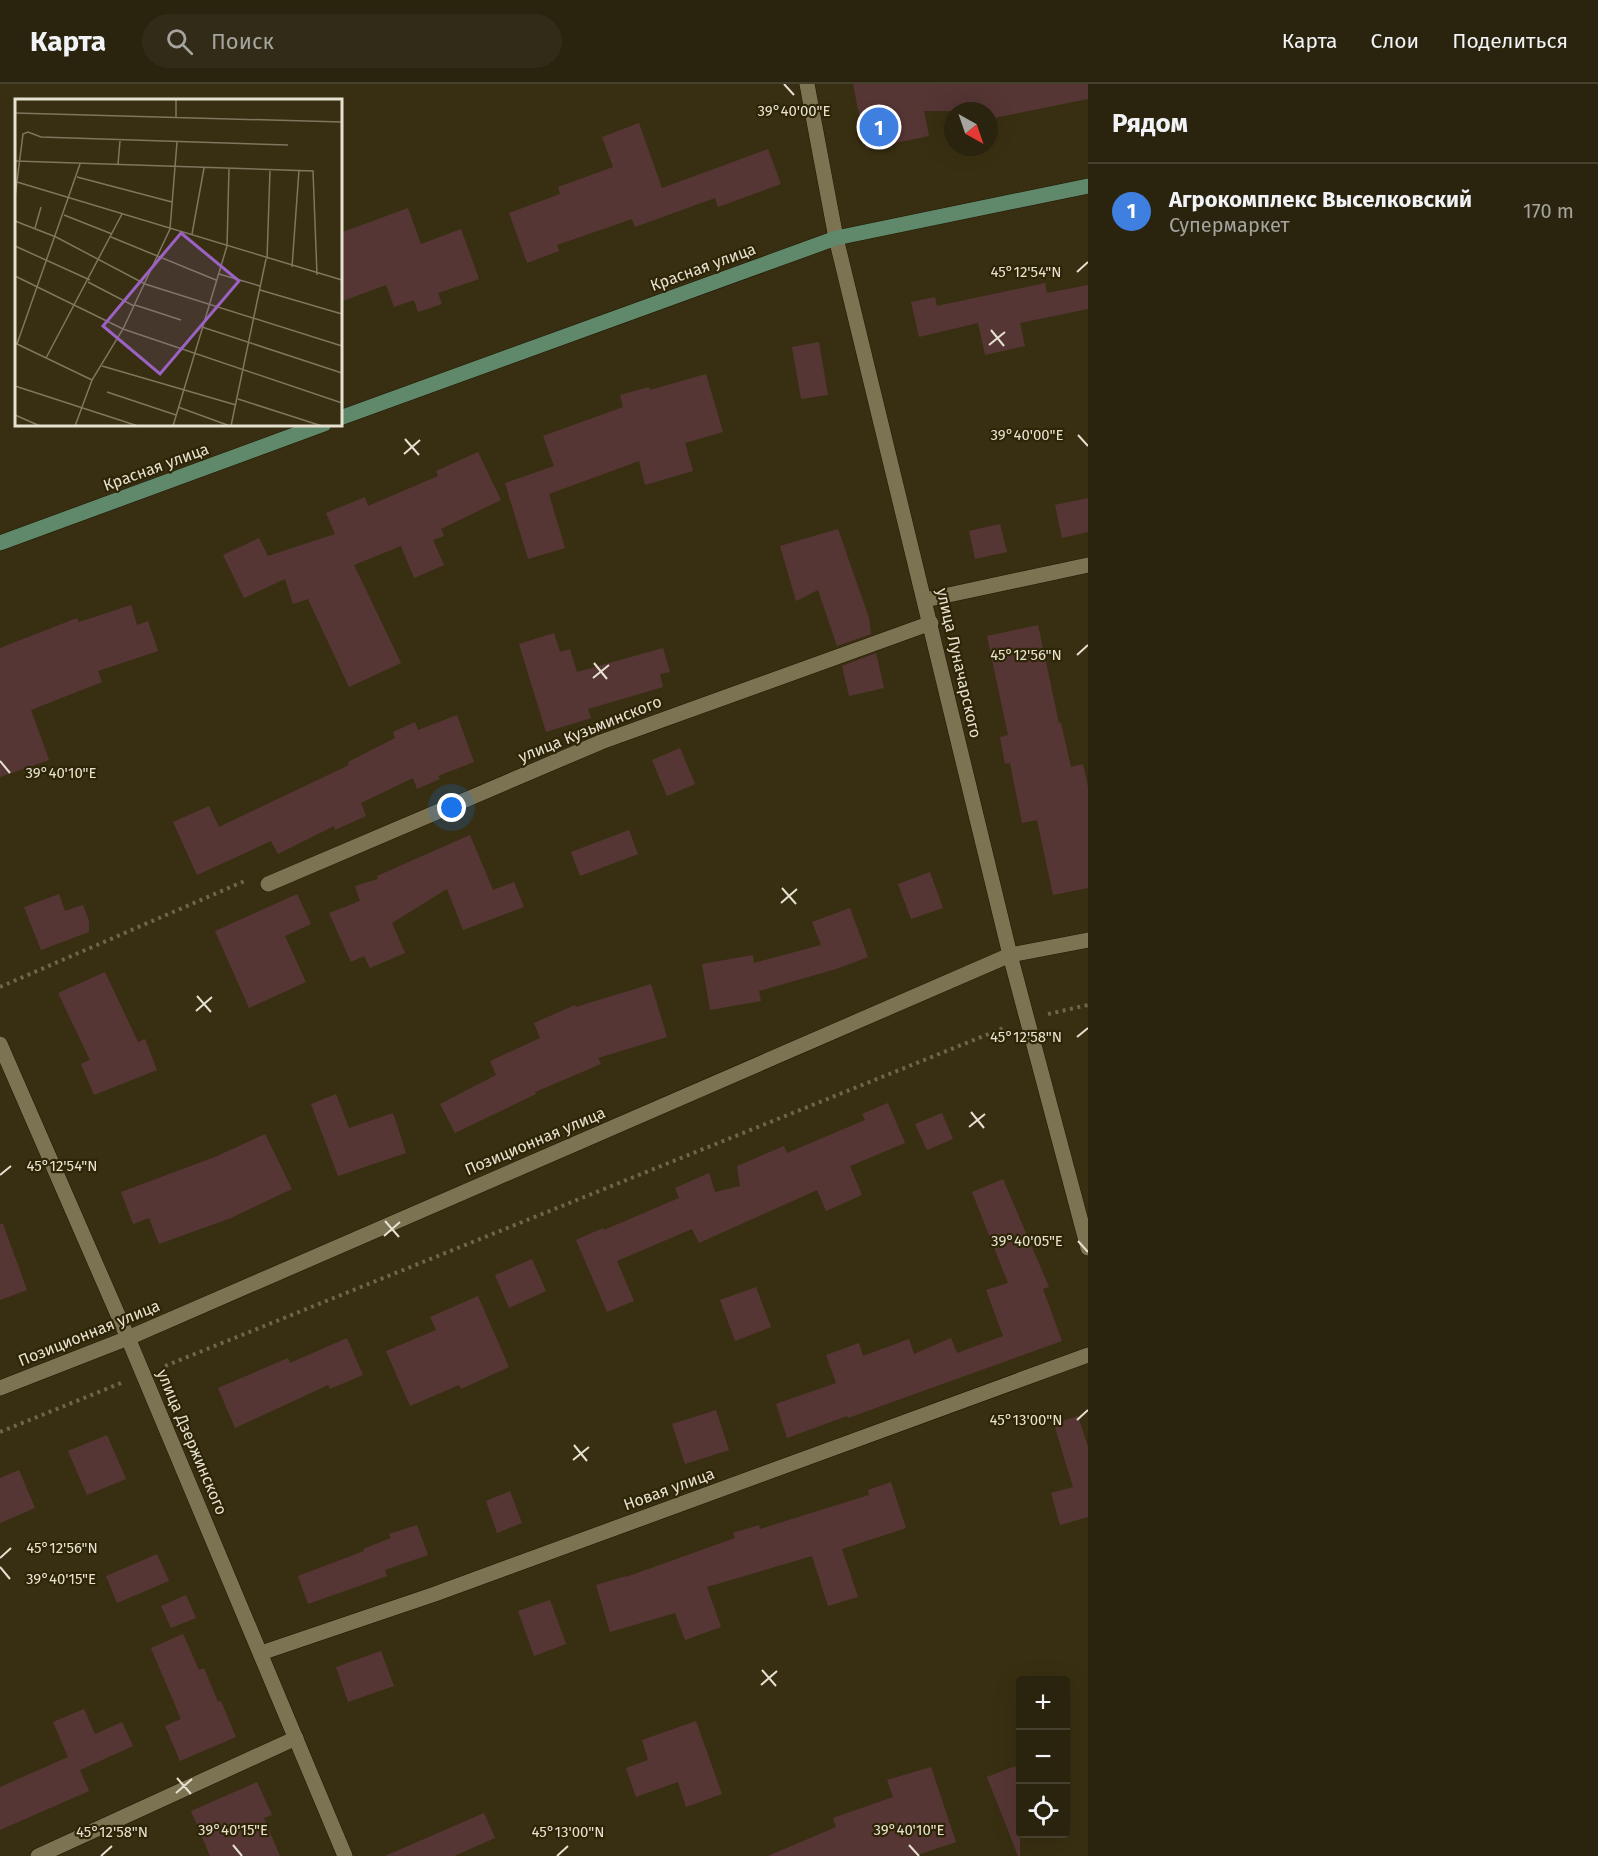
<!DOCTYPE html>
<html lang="ru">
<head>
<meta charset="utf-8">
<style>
	body { margin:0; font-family:"Fira Sans",sans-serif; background:#322b17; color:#f1f3f6 }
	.controls { position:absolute; right:18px; bottom:18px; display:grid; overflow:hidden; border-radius:6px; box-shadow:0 6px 24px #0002 }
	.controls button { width:54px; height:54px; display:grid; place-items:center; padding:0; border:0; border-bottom:2px solid #46402e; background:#2a230e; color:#f1f3f6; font:30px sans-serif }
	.compass { position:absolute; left:944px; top:18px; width:54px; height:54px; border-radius:50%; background:#2a230e; box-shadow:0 6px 24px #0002; rotate:140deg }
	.you { position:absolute; left:452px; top:724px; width:21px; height:21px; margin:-15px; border:4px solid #fff; border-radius:50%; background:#1a73e8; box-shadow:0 0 0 9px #1a73e833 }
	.badge { display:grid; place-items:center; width:39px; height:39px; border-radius:50%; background:#2563eb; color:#fff; font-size:20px; font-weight:700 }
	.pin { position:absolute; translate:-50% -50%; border:3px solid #fff; box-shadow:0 2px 6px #0006 }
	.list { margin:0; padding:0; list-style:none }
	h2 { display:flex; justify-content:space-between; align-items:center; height:78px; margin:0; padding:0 24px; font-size:26px }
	h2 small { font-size:20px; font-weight:400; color:#a5a49e }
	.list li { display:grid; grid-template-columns:39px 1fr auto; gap:18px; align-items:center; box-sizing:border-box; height:96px; padding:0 24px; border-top:2px solid #46402e }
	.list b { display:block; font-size:22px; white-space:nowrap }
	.list p { margin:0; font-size:20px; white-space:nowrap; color:#a5a49e }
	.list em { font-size:20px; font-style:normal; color:#a5a49e }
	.icon { flex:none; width:33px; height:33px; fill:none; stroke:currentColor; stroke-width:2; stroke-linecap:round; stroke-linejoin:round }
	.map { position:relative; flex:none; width:1088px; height:1772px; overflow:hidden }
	header { display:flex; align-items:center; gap:36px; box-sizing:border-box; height:84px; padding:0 30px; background:#2a230e; border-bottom:2px solid #46402e }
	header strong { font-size:28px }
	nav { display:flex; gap:33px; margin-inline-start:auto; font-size:21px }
	.search { width:420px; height:54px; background:#322b17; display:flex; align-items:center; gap:15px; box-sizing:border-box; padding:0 21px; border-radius:33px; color:#a5a49e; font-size:22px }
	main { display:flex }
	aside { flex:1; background:#2a230e }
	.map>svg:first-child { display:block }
	.building { fill:#563635 }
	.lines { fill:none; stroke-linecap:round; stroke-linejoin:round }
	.minor-casing { stroke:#1f1700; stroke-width:16 }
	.tertiary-casing { stroke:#1f1700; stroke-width:16 }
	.secondary-casing { stroke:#1f1700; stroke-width:16 }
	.path { stroke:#6d654c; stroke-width:4; stroke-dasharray:3 4.5; stroke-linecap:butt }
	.minor { stroke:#7c7353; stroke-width:15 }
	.tertiary { stroke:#7c7353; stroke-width:15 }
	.secondary { stroke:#60896c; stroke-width:15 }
	.ticks { fill:none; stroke:#e6e1d0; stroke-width:2 }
	.labels { text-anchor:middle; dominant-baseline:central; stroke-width:4.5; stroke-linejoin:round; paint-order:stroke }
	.street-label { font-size:16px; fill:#e6e1d0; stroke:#2e2507 }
	.inset-road { fill:none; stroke:#7e765e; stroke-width:1.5 }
	.view { fill:#9b62c4; fill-opacity:0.15; stroke:#9b62c4; stroke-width:3 }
	.inset-edge { fill:none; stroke:#e6e1d0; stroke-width:3 }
	.ticks-label { font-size:15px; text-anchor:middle; fill:#e6e1d0; stroke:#2e2507; stroke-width:4.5; stroke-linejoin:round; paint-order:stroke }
</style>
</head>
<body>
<header>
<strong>Карта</strong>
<div class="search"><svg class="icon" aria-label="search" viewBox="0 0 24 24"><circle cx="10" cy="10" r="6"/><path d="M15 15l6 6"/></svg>Поиск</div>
<nav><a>Карта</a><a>Слои</a><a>Поделиться</a></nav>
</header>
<main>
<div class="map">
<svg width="1088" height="1772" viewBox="0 0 1088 1772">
	<rect width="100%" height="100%" fill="#382f12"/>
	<!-- building -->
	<g class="building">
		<path d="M 853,0 L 1088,0 L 1088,15 L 989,35 L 989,27 L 924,27 L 929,52 L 866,65 Z"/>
		<path d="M 639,39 L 662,104 L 768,65 L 781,100 L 718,123 L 715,114 L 635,143 L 632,135 L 557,161 L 559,167 L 527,179 L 509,129 L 560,110 L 558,103 L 613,83 L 602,53 Z"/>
		<path d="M 408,124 L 421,160 L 461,145 L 479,195 L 438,209 L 442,220 L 418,228 L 414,216 L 394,223 L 386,201 L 340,218 L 340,149 Z"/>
		<path d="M 1045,199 L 1047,209 L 1088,201 L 1088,225 L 1020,239 L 1025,262 L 985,271 L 978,239 L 919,253 L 911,218 L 935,213 L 937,222 Z"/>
		<path d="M 819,258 L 828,311 L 801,315 L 792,263 Z"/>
		<path d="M 706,290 L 723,348 L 685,359 L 693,387 L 645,401 L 639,377 L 549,410 L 565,464 L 528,475 L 505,399 L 554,382 L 543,352 L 623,323 L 620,311 L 649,303 L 650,306 Z"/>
		<path d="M 478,368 L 501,416 L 441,445 L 444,452 L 433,456 L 444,481 L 414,494 L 401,462 L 354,481 L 401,579 L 349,603 L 308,515 L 293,520 L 285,495 L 244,514 L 223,471 L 259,454 L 268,472 L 335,450 L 326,429 L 365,413 L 368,422 L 438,392 L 436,387 Z"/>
		<path d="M 1088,414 L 1088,448 L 1062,454 L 1055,421 Z"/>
		<path d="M 1000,440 L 1007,468 L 975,475 L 969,447 Z"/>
		<path d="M 838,445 L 869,534 L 871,550 L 837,562 L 818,506 L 796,517 L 780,462 Z"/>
		<path d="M 131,521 L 137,541 L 148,537 L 158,567 L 98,587 L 102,598 L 31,626 L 49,676 L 0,693 L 0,564 L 77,534 L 79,538 Z"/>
		<path d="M 1038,541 L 1059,639 L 1061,639 L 1071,683 L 1083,680 L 1088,703 L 1088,804 L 1053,811 L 1037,736 L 1022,739 L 1010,679 L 1005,680 L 1000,653 L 1008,651 L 987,552 Z"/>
		<path d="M 554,549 L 560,568 L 570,565 L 577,588 L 663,564 L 670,588 L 660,590 L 663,603 L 588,625 L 591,634 L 546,648 L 519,560 Z"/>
		<path d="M 876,569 L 884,604 L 849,612 L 842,582 Z"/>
		<path d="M 457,631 L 474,678 L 438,692 L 440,695 L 417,705 L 413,694 L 361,719 L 366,732 L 335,746 L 334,742 L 278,770 L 271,757 L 197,791 L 173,738 L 209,722 L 219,743 L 349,681 L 348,678 L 395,654 L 393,648 L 415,638 L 418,646 Z"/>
		<path d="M 680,664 L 695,700 L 667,712 L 652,676 Z"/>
		<path d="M 629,746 L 638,770 L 580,792 L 571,768 Z"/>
		<path d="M 470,751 L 493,806 L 514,798 L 524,823 L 463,846 L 447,805 L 392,839 L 405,869 L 370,884 L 364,872 L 351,878 L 329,829 L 360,817 L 355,802 L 378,795 L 377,792 Z"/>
		<path d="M 930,788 L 943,824 L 911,835 L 898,800 Z"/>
		<path d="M 59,810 L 65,827 L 83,821 L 89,837 L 89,848 L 41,866 L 24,823 Z"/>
		<path d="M 297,810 L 311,840 L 285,852 L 306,898 L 249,924 L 215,847 Z"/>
		<path d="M 850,824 L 868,873 L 836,885 L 759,907 L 761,917 L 710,926 L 702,880 L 753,871 L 754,879 L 821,861 L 812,838 Z"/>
		<path d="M 105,888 L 138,958 L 145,955 L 157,986 L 94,1011 L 81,980 L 90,976 L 58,909 Z"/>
		<path d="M 651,900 L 667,953 L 598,974 L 601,980 L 535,1008 L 536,1010 L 455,1049 L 440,1020 L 496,991 L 490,977 L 540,954 L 534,939 L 575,921 L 576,923 Z"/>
		<path d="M 336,1010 L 349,1044 L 393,1029 L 406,1069 L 338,1092 L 311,1020 Z"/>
		<path d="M 888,1019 L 905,1059 L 850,1082 L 862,1111 L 826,1127 L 817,1106 L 699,1159 L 692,1145 L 617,1177 L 634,1217 L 607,1228 L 576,1156 L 603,1144 L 604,1146 L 679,1114 L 675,1104 L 709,1089 L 715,1108 L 740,1102 L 737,1082 L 784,1062 L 787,1069 L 865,1036 L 862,1030 Z"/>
		<path d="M 942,1029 L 953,1055 L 927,1066 L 915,1040 Z"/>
		<path d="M 265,1050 L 292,1105 L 231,1134 L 159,1160 L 149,1134 L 133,1140 L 121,1108 L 215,1073 Z"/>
		<path d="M 1003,1095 L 1049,1203 L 1043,1205 L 1062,1257 L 848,1334 L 847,1332 L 787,1354 L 776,1320 L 836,1299 L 826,1271 L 859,1259 L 863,1272 L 909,1255 L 914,1270 L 951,1254 L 957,1269 L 1003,1252 L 986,1206 L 1008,1199 L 972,1108 Z"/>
		<path d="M 0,1140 L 3,1140 L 27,1206 L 0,1216 Z"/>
		<path d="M 532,1175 L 546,1207 L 509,1224 L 495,1191 Z"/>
		<path d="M 756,1203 L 771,1243 L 735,1257 L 720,1216 Z"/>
		<path d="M 478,1212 L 509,1283 L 461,1305 L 459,1301 L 410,1322 L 386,1267 L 436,1246 L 430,1233 Z"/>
		<path d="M 347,1254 L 363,1291 L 330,1305 L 328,1301 L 235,1344 L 218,1304 L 288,1274 L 290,1279 Z"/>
		<path d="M 716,1326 L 729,1366 L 685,1380 L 672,1340 Z"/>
		<path d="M 1078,1332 L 1088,1363 L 1088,1433 L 1060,1441 L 1051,1409 L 1073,1403 L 1054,1340 Z"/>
		<path d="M 107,1351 L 126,1395 L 87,1411 L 68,1367 Z"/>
		<path d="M 19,1386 L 35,1424 L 0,1439 L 0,1394 Z"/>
		<path d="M 891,1398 L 906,1444 L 842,1465 L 858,1513 L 828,1522 L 812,1472 L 707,1503 L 721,1543 L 685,1556 L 675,1529 L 610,1548 L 596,1501 L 626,1492 L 626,1493 L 735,1454 L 733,1449 L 759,1441 L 760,1445 L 869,1411 L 868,1406 Z"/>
		<path d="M 510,1407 L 522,1439 L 497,1449 L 486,1417 Z"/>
		<path d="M 417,1441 L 428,1471 L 385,1486 L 387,1492 L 308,1520 L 298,1492 L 364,1467 L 363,1465 L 391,1454 L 389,1450 Z"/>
		<path d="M 157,1470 L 169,1497 L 117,1519 L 106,1492 Z"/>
		<path d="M 186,1511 L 196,1534 L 171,1544 L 161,1522 Z"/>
		<path d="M 550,1516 L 566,1560 L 534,1572 L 518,1527 Z"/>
		<path d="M 183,1550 L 199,1586 L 204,1584 L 218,1618 L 221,1617 L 236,1653 L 180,1677 L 165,1642 L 181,1635 L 151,1564 Z"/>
		<path d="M 381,1567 L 394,1602 L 348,1618 L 336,1583 Z"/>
		<path d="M 84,1625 L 95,1650 L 122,1638 L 133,1662 L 80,1686 L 89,1707 L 0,1746 L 0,1703 L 68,1673 L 53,1638 Z"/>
		<path d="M 696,1637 L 722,1710 L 686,1723 L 678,1698 L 636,1713 L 626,1684 L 648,1676 L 642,1656 Z"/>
		<path d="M 1015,1682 L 1020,1696 L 1020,1772 L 1018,1772 L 987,1693 Z"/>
		<path d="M 931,1683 L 956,1758 L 914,1772 L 768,1772 L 836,1743 L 833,1734 L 893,1713 L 887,1696 Z"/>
		<path d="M 257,1698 L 272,1731 L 264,1734 L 280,1772 L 210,1772 L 191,1727 Z"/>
		<path d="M 484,1729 L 495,1754 L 454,1772 L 385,1772 Z"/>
	</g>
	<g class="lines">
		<defs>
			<g id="minor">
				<path d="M 807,0 L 836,154 L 1010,871 L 1088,1164"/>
				<path d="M 925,516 L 1088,481"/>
				<path d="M 268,800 L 601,658 L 931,539"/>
				<path d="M 128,1254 L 345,1772"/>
				<path d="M 261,1569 L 435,1510 L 1088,1271"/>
				<path d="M 38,1772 L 296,1654"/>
			</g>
			<g id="tertiary">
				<path d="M 0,960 L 128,1254"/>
				<path d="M 0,1304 L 128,1254 L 1010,871 L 1088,856"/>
			</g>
			<g id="secondary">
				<path d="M 340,334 L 836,154 L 1088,102"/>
				<path d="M 0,459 L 324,340"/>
			</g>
		</defs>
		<!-- minor casing -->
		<use href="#minor" class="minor-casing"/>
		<!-- tertiary casing -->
		<use href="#tertiary" class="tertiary-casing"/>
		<!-- secondary casing -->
		<use href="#secondary" class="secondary-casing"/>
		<!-- path -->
		<g class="path">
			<path d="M 0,903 L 247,796"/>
			<path d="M 1048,930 L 1088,921"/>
			<path d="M 165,1282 L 1006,943"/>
			<path d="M 0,1348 L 121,1299"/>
		</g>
		<!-- minor -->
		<use href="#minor" class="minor"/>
		<!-- tertiary -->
		<use href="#tertiary" class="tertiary"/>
		<!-- secondary -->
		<use href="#secondary" class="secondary"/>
	</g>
	<!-- ticks -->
	<path class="ticks" d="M 784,0 L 794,11M 1077,188 L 1088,178M 991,246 L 1004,262M 989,261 L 1005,248M 1078,351 L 1088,362M 405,355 L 419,371M 404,370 L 420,356M 1077,571 L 1088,561M 594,579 L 607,595M 593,594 L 609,581M 0,677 L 10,689M 782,804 L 796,820M 781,819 L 797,805M 197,912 L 211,928M 196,927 L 212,913M 1077,953 L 1088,944M 971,1028 L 984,1044M 969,1043 L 985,1030M 0,1091 L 11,1082M 385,1137 L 399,1153M 384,1152 L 400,1138M 1078,1157 L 1088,1168M 1077,1336 L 1088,1326M 574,1361 L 587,1377M 573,1376 L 589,1363M 0,1474 L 11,1464M 0,1483 L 10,1495M 762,1586 L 776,1602M 761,1601 L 777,1587M 177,1694 L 191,1710M 176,1709 L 192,1695M 233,1761 L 242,1772M 909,1761 L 919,1772M 101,1772 L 112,1762M 557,1772 L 568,1762"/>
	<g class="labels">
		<!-- street labels -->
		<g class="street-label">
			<text transform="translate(703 183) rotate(-20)">Красная улица</text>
			<text transform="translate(156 383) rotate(-20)">Красная улица</text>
			<text transform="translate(959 579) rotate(77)">улица Луначарского</text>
			<text transform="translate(590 645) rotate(-22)">улица Кузьминского</text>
			<text transform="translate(535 1057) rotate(-23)">Позиционная улица</text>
			<text transform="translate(89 1249) rotate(-22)">Позиционная улица</text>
			<text transform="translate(192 1358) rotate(67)">улица Дзержинского</text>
			<text transform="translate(669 1405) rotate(-20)">Новая улица</text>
		</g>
	</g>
	<!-- overview -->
	<g transform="translate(15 15)">
		<rect width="327" height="327" fill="#382f12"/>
		<path class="inset-road" d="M 161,0 L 161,19M 0,14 L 327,23M 0,62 L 298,72 L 302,176M 103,65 L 105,42M 62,78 L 157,103M 2,83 L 327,181M 0,98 L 8,35 L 13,33 L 26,38 L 273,46M 49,116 L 97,135M 0,122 L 41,138 L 130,185 L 327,247M 20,129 L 26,108M 177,135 L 189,69M 96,138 L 201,181M 0,147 L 75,181M 252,160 L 255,72M 277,168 L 284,71M 204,175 L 245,187M 0,177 L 108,230 L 327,304M 73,183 L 119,207M 245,191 L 327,215M 120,206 L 166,221M 187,228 L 327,274M 0,244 L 77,281M 2,245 L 65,65M 31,259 L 107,115M 87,267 L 221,306M 0,287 L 123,327M 92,293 L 161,316M 223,300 L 307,327M 163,308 L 215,327M 0,316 L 25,327M 60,327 L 77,281 L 108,230 L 155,130 L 162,43M 158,327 L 212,147 L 214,70M 216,327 L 251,160"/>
		<path class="view" d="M 166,134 L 224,182 L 145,275 L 88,227 Z"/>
		<rect width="327" height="327" class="inset-edge"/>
	</g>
	<g class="ticks-label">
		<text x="794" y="32">39°40'00"E</text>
		<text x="1026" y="193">45°12'54"N</text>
		<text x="1027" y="356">39°40'00"E</text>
		<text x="1026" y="576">45°12'56"N</text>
		<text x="61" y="694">39°40'10"E</text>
		<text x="1026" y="958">45°12'58"N</text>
		<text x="62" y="1087">45°12'54"N</text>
		<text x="1027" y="1162">39°40'05"E</text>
		<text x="1026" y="1341">45°13'00"N</text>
		<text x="62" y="1469">45°12'56"N</text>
		<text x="61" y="1500">39°40'15"E</text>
		<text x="233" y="1751">39°40'15"E</text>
		<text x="909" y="1751">39°40'10"E</text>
		<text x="112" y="1753">45°12'58"N</text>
		<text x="568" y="1753">45°13'00"N</text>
	</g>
</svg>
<div class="controls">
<button>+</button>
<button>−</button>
<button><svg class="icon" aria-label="locate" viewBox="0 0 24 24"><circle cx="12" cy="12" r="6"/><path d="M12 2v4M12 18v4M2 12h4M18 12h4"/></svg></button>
</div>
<svg class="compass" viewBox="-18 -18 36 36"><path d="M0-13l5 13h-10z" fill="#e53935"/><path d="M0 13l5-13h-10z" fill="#a5a49e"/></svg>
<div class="you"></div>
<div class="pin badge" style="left:879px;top:43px;background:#3f7fe0">1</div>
</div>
<aside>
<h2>Рядом<small></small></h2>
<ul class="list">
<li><span class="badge" style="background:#3f7fe0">1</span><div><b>Агрокомплекс Выселковский</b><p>Супермаркет</p></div><em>170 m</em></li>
</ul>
</aside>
</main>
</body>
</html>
